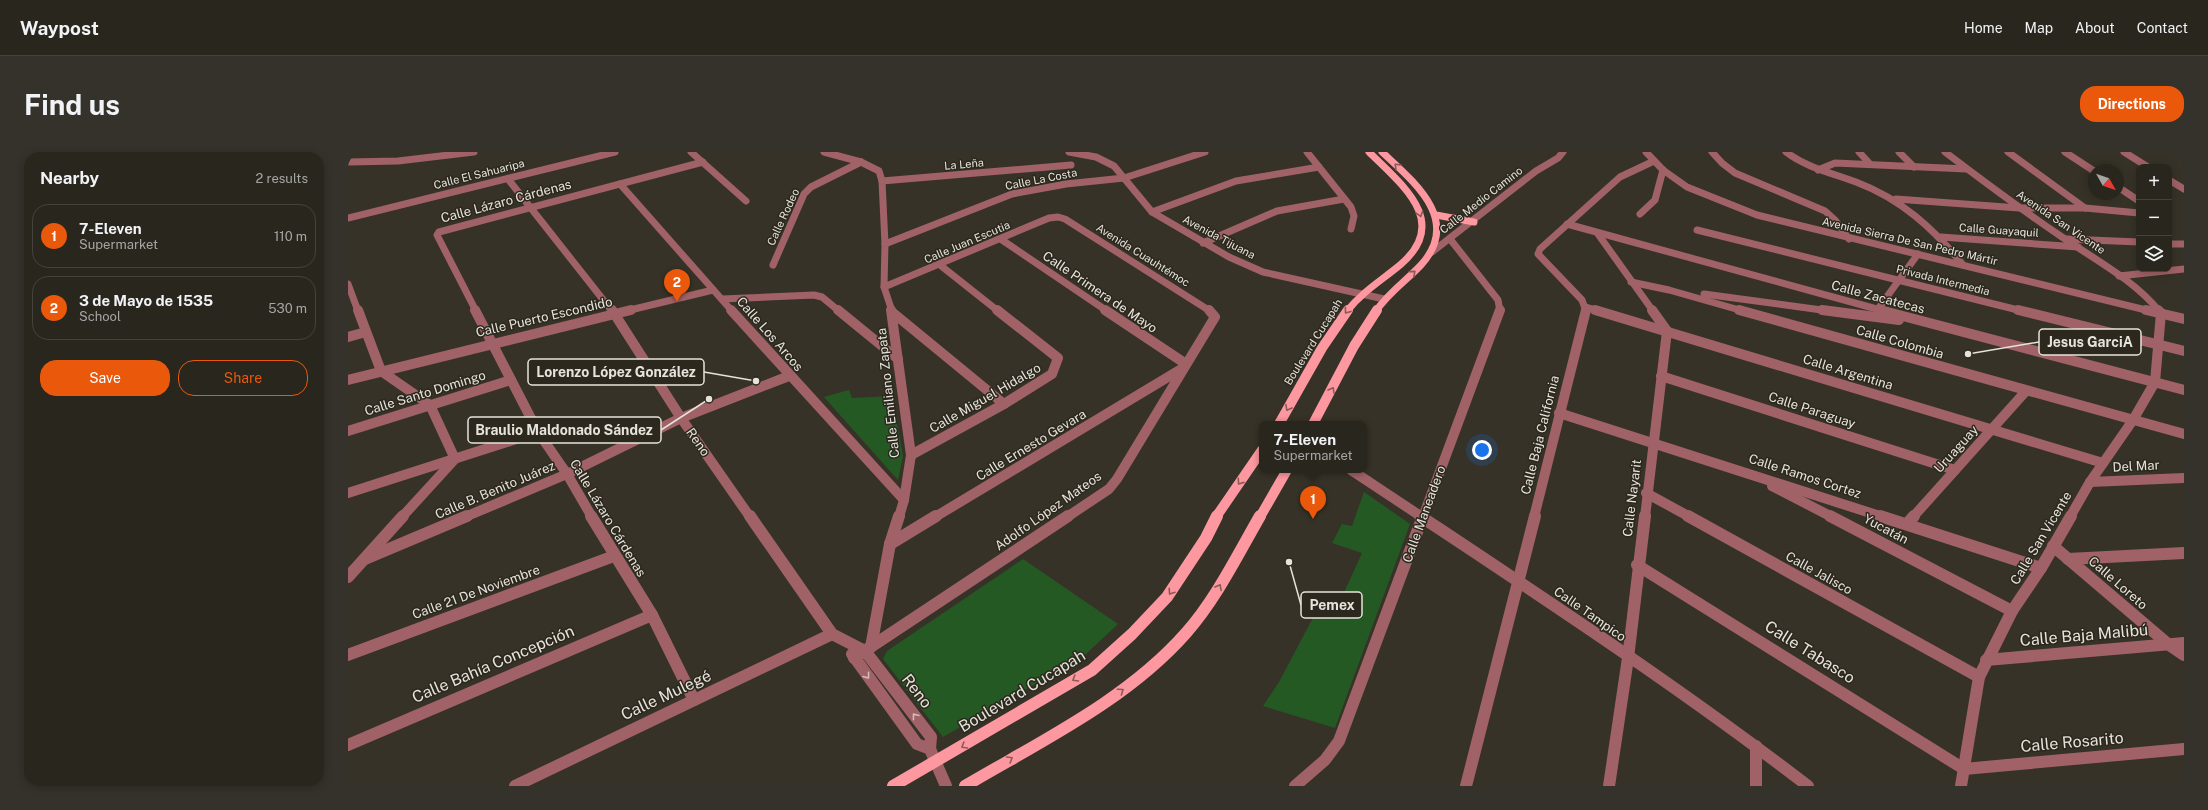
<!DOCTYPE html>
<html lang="en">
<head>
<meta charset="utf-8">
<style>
	body { margin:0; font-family:"Public Sans",sans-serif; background:#34322a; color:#f1f3f6 }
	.controls { position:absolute; right:12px; top:12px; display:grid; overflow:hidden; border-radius:8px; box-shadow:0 2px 10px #0003 }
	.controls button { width:36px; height:36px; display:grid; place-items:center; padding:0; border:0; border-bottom:1px solid #44433b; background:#28261d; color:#f1f3f6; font:20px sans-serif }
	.compass { position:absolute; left:1740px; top:12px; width:36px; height:36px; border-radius:50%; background:#28261d; box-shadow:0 2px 10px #0003; rotate:130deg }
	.you { position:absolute; left:1134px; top:298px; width:14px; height:14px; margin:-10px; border:3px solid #fff; border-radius:50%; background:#1a73e8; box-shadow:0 0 0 6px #1a73e833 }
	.badge { display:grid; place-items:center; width:26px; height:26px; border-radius:50%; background:#ea580c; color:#fff; font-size:13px; font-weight:700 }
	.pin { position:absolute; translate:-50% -33px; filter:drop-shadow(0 1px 2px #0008) }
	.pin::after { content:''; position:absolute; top:21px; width:14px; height:12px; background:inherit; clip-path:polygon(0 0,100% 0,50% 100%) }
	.popup { position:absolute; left:911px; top:269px; width:108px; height:52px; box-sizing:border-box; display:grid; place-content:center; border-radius:8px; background:#28261d; filter:drop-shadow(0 1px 3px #0005); font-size:13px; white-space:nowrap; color:#a5a5a4 }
	.popup b { font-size:15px; color:#f1f3f6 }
	.popup::after { content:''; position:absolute; left:50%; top:100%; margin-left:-8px; border:8px solid transparent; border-top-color:#28261d }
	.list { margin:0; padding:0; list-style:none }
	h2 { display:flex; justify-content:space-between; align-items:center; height:52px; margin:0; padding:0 16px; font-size:17px }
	h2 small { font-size:13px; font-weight:400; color:#a5a5a4 }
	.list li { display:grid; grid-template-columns:26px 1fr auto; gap:12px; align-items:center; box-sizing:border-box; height:64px; margin:0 8px 8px; padding:0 8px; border:1px solid #44433b; border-radius:16px }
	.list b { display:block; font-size:15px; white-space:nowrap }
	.list p { margin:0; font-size:13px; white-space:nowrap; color:#a5a5a4 }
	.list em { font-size:13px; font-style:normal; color:#a5a5a4 }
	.actions { display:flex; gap:8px; padding:12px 16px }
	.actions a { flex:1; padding:9px 0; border:1px solid #ea580c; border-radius:16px; text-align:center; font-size:14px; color:#ea580c }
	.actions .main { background:#ea580c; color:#fff }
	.icon { flex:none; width:22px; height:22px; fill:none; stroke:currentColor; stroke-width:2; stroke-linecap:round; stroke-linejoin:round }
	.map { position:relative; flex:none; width:1836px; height:634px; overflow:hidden; border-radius:16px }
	header { display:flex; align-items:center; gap:24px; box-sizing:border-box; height:56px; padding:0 20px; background:#28261d; border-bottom:1px solid #44433b }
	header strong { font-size:19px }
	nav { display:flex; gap:22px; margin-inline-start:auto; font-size:14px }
	.intro { display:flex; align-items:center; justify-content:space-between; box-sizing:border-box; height:96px; padding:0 24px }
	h1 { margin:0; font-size:28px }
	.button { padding:10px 18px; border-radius:16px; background:#ea580c; color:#fff; font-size:14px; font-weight:700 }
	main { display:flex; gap:24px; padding:0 24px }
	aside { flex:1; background:#28261d; border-radius:16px; box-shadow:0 2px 10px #0003 }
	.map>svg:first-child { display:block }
	.green { fill:#255923 }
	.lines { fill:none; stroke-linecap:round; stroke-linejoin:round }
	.minor-far2 { stroke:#a06266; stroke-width:7 }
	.minor-far1 { stroke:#a06266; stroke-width:10 }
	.minor { stroke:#a06266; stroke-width:12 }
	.major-far2 { stroke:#fe98a0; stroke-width:7 }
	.major-far1 { stroke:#fe98a0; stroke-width:10 }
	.major { stroke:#fe98a0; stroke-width:12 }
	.oneway { stroke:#8a5a58 }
	.oneway2 { stroke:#d1bcb9 }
	.labels { text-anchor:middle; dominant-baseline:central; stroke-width:3; stroke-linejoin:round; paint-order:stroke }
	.far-street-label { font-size:11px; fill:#e6e3dc; stroke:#2c281e }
	.street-label { font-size:13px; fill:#e6e3dc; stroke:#2c281e }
	.near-street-label { font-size:16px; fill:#e6e3dc; stroke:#2c281e }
	.leader { fill:none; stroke:#e6e3dc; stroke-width:1.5 }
	.callout-dot { fill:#e6e3dc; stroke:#2c281e; stroke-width:1.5 }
	.callout { fill:#2c281e; stroke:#e6e3dc; stroke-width:1.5 }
	.callout-label { font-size:14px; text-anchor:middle; font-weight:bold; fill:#e6e3dc }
</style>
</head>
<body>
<header>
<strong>Waypost</strong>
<nav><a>Home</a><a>Map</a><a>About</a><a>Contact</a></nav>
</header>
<div class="intro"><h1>Find us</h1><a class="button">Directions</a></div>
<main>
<aside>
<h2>Nearby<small>2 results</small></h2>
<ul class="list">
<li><span class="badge">1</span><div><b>7-Eleven</b><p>Supermarket</p></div><em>110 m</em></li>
<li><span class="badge">2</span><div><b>3 de Mayo de 1535</b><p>School</p></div><em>530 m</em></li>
</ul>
<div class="actions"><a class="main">Save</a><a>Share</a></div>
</aside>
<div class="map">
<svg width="1836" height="634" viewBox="0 0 1836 634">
	<rect width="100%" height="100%" fill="#363227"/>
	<!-- green -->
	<g class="green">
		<path d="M 501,238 L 504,246 L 544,244 L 555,304 L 550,328 L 476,245 Z"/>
		<path d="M 1016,340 L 1062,372 L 987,576 L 915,554 L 931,530 L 968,460 L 985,465 L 1014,401 L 984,391 L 994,372 L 1004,374 Z"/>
		<path d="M 675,407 L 770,472 L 738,502 L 722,512 L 595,585 L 535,507 L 539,499 Z"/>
	</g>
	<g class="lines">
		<!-- minor-far2 -->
		<g class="minor-far2">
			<path d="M 343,0 L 398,49"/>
			<path d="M 476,0 L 513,10 L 531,19 L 534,29 L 537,92 L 536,135 L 544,159"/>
			<path d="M 721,0 L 748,5 L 766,14 L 804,60 L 881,105 L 915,120 L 1036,147"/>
			<path d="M 959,0 L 1003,55 L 1006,64 L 1003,77"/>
			<path d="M 1298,0 L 1315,18 L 1339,35 L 1409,63 L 1802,159"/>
			<path d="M 1364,0 L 1374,11 L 1387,21 L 1477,59 L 1487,68 L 1501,87"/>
			<path d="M 1438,0 C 1459,16 1484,21 1508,30 C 1553,47 1585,76 1615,113"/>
			<path d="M 1511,0 L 1522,12"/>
			<path d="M 1551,0 L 1566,15"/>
			<path d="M 1597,0 C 1635,29 1674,58 1714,85 C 1746,107 1786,128 1811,159"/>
			<path d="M 1660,0 L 1737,56"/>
			<path d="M 1717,0 L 1746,19"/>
			<path d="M 1776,0 L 1800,15"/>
			<path d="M 0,10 L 50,9 L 126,0"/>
			<path d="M 1470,18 L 1487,11 L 1618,17"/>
			<path d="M 160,27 L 264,159"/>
			<path d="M 1821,28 L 1836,37"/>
			<path d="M 534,29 L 723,13"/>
			<path d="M 272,32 L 384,159"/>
			<path d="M 1770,35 L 1791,49"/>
			<path d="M 1548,47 L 1671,56 L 1737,56 L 1791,61"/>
			<path d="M 804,60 L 888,29 L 971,15"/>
			<path d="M 1292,62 L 1307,48 L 1315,18"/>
			<path d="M 0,66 L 267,0"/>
			<path d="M 1219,72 L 1536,159"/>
			<path d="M 1349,78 L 1674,159"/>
			<path d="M 1250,82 L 1305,159"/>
			<path d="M 1593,85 L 1730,95"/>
			<path d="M 1102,87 L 1150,148 L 1152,159"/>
			<path d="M 1718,87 L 1791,90"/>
			<path d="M 654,88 L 759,159"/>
			<path d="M 855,91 L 929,59 L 996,47"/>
			<path d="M 537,92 L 664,42 L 718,32 L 776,26 L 857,0"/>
			<path d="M 1821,92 L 1836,92"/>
			<path d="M 1084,100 L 1188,19 L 1210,6 L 1215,0"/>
			<path d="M 425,113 L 456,42 L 463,35 L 513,10"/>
			<path d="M 592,113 L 650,159"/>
			<path d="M 1771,124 L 1836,117"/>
			<path d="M 1283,130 L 1321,138 L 1395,159"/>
			<path d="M 0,132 L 10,159"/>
			<path d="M 536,135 L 701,66 L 710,65 L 717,67 L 862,159"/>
			<path d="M 1356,142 L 1481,159"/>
			<path d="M 374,147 L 466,143 L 474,145 L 491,159"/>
			<path d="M 1238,155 L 1250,159"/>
			<path d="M 1530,157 L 1570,102"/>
			<path d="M 128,159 L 89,83 L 91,80 L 355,10"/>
			<path d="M 278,159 L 365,138"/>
			<path d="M 1238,159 L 1234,148 L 1190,102 L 1192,97 L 1272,25 L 1306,9"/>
		</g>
		<!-- minor-far1 -->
		<g class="minor-far1">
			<path d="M 10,158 L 33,219 L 82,253 L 107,307 L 54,365"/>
			<path d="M 127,158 L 190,280 L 219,322 L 244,365"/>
			<path d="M 264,158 L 333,266 L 402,365"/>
			<path d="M 383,158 L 556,348"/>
			<path d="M 490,158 L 550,207"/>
			<path d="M 543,158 L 563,303 L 556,348 L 551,365"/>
			<path d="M 757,158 L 838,212"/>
			<path d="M 1247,158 L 1755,311"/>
			<path d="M 1391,158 L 1836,282"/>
			<path d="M 1474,158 L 1551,168"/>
			<path d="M 1532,158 L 1836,238"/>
			<path d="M 1670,158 L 1836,199"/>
			<path d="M 1798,158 L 1836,167"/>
			<path d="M 1810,158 L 1813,161"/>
			<path d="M 544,160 L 656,252"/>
			<path d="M 0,185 L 18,180"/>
			<path d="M 1313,224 L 1607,318"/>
			<path d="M 0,228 L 283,158"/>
			<path d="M 1211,261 L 1535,365"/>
			<path d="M 0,279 L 163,228"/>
			<path d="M 563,303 L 656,252 L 704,222 L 710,206 L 649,158"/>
			<path d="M 1003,318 L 1074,365"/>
			<path d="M 1742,330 L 1836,326"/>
			<path d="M 1424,334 L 1484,365"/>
			<path d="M 0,341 L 190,280"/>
			<path d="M 1298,341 L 1342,365"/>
			<path d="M 117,365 L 219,322 L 333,266 L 441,224"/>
			<path d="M 587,365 L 835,216"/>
			<path d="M 719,365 L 761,337 L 769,327 L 867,165 L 861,158"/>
			<path d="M 1075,365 L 1152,158"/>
			<path d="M 1186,365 L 1238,158"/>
			<path d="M 1297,365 L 1319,179 L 1304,158"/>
			<path d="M 1565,365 L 1678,239"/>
			<path d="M 1722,365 L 1742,330 L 1785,268 L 1807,230 L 1813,161"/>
		</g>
		<!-- minor -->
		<g class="minor">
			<path d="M 243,364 L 304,463 L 346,548"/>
			<path d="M 402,364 L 484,482 L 517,499 L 583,585 L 582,597"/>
			<path d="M 1072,364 C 1203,451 1335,538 1460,634"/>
			<path d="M 1340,364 L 1631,525"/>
			<path d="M 1482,364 L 1664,459"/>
			<path d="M 1532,364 L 1693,416"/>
			<path d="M 1559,372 L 1566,364"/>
			<path d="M 542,392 L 588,364"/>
			<path d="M 1705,394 L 1820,492 L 1836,503"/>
			<path d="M 17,407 L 119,364"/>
			<path d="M 1720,407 L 1836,401"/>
			<path d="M 1289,413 L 1616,617 L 1836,597"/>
			<path d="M 0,425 L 55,364"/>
			<path d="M 523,495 L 542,392 L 551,364"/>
			<path d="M 504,502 L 569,592 L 582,597 L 598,634"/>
			<path d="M 0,503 L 266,404"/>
			<path d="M 506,506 L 720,364"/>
			<path d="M 1638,508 L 1836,491"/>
			<path d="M 0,593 L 304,463"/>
			<path d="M 1408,594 L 1408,634"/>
			<path d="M 167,634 L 484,482"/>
			<path d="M 947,634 L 977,608 L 991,589 L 1075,364"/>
			<path d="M 1118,634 L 1187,364"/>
			<path d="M 1261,634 L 1280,506 L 1297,364"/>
			<path d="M 1613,634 L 1631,525 L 1664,459 L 1693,416 L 1723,364"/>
		</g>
		<!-- major-far2 -->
		<g class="major-far2">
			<path d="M 1088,63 L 1126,70"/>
			<path d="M 999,159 C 1014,140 1034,128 1052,113 C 1103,70 1054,33 1021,0"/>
			<path d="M 1028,159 C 1041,140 1058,129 1073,113 C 1114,68 1066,30 1034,0"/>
		</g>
		<!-- major-far1 -->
		<g class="major-far1">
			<path d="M 931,272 L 974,196 L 1000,158"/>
			<path d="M 965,272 L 1006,194 L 1029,158"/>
			<path d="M 868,365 L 914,298"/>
			<path d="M 912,365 L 939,318"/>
		</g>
		<!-- major -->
		<g class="major">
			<path d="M 545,634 L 744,518 L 784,482 L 819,445 L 858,386 L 869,364"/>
			<path d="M 617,634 C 693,589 779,548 838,481 C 868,447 889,404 912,364"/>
		</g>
	</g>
	<!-- one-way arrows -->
	<defs><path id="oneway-chevron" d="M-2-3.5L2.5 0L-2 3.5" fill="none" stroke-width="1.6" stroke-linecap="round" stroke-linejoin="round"/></defs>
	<g class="oneway">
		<use href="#oneway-chevron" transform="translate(1049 14) rotate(-136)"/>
		<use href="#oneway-chevron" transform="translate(1072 62) rotate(73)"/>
		<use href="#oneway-chevron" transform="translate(1065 121) rotate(-41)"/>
		<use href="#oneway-chevron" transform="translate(999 159) rotate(126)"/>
		<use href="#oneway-chevron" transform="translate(984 238) rotate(-61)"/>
		<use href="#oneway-chevron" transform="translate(940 256) rotate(119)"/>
		<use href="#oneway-chevron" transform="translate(892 330) rotate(125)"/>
		<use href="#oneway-chevron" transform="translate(871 435) rotate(-61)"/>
		<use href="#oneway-chevron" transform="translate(823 440) rotate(124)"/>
		<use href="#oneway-chevron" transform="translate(727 527) rotate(149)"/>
		<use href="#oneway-chevron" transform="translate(773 539) rotate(-35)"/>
		<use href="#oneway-chevron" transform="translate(616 594) rotate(149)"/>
		<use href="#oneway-chevron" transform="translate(662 607) rotate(-31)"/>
	</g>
	<g class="oneway2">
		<use href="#oneway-chevron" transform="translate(519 524) rotate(53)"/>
		<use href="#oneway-chevron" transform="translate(567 564) rotate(-128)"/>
	</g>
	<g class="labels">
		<!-- far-street labels -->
		<g class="far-street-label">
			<text transform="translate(616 12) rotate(-5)">La Leña</text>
			<text transform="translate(131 22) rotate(-14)">Calle El Sahuaripa</text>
			<text transform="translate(693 27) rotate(-11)">Calle La Costa</text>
			<text transform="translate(1133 48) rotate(-38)">Calle Medio Camino</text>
			<text transform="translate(435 65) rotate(-65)">Calle Rodeo</text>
			<text transform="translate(1713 70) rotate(34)">Avenida San Vicente</text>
			<text transform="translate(1651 78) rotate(4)">Calle Guayaquil</text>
			<text transform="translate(871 85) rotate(28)">Avenida Tijuana</text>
			<text transform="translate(1562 89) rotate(13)">Avenida Sierra De San Pedro Mártir</text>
			<text transform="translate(619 90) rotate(-23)">Calle Juan Escutia</text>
			<text transform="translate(795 103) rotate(32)">Avenida Cuauhtémoc</text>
			<text transform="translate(1595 128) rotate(14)">Privada Intermedia</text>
			<text transform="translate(965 190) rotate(-58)">Boulevard Cucapah</text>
		</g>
		<!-- street labels -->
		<g class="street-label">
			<text transform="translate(158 49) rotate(-15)">Calle Lázaro Cárdenas</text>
			<text transform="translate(752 140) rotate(34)">Calle Primera de Mayo</text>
			<text transform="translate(1530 145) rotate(15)">Calle Zacatecas</text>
			<text transform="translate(196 165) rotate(-13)">Calle Puerto Escondido</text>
			<text transform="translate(422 182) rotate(49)">Calle Los Arcos</text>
			<text transform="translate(1552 190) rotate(16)">Calle Colombia</text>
			<text transform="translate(1500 220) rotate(17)">Calle Argentina</text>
			<text transform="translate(77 241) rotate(-17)">Calle Santo Domingo</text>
			<text transform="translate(540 241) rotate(-96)">Calle Emiliano Zapata</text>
			<text transform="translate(637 246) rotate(-30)">Calle Miguel Hidalgo</text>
			<text transform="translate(1464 258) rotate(18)">Calle Paraguay</text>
			<text transform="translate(1192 283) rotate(-76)">Calle Baja California</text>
			<text transform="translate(350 290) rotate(55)">Reno</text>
			<text transform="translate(683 293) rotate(-31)">Calle Ernesto Gevara</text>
			<text transform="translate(1608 297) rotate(-48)">Uruaguay</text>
			<text transform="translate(1788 314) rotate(-3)">Del Mar</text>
			<text transform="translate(1457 324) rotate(18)">Calle Ramos Cortez</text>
			<text transform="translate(147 338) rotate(-23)">Calle B. Benito Juárez</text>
			<text transform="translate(1284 346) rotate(-83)">Calle Nayarit</text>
			<text transform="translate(700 359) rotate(-35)">Adolfo López Mateos</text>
			<text transform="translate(1076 362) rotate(-70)">Calle Maneadero</text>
			<text transform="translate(260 366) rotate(59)">Calle Lázaro Cárdenas</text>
			<text transform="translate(1538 377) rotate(28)">Yucatán</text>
			<text transform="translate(1693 386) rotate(-59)">Calle San Vicente</text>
			<text transform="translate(1471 421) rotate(29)">Calle Jalisco</text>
			<text transform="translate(1770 431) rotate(41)">Calle Loreto</text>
			<text transform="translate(128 440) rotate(-20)">Calle 21 De Noviembre</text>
			<text transform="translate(1242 462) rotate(35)">Calle Tampico</text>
		</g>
		<!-- near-street labels -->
		<g class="near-street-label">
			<text transform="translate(1736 483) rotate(-5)">Calle Baja Malibú</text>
			<text transform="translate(1462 500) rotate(32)">Calle Tabasco</text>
			<text transform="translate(145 512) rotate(-23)">Calle Bahía Concepción</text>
			<text transform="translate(569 539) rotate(52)">Reno</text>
			<text transform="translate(674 539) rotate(-31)">Boulevard Cucapah</text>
			<text transform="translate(318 543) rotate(-25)">Calle Mulegé</text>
			<text transform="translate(1724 590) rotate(-5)">Calle Rosarito</text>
		</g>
	</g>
	<!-- callouts -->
	<path class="leader" d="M1620 202L1691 190M408 229L356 220M361 247L313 278M941 410L953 453"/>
	<g class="callout-dot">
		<circle cx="1620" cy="202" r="4"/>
		<circle cx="408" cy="229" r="4"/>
		<circle cx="361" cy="247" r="4"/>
		<circle cx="941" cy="410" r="4"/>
	</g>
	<g class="callout">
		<rect x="1691" y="177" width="102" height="26" rx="4"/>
		<rect x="180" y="207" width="176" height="26" rx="4"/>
		<rect x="120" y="265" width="193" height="26" rx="4"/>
		<rect x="953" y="440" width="61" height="26" rx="4"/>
	</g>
	<g class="callout-label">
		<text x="1742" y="195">Jesus GarciA</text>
		<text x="268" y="225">Lorenzo López González</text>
		<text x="216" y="283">Braulio Maldonado Sández</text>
		<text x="984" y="458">Pemex</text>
	</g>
</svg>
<div class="controls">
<button>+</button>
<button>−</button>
<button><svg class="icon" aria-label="layers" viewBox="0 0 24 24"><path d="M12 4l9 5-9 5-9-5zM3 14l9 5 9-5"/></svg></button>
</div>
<svg class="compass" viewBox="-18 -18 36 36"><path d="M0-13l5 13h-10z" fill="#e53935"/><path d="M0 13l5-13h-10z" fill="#a5a5a4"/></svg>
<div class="you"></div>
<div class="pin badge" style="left:965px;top:367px">1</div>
<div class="popup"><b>7-Eleven</b>Supermarket</div>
<div class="pin badge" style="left:329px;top:150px">2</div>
</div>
</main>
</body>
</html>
